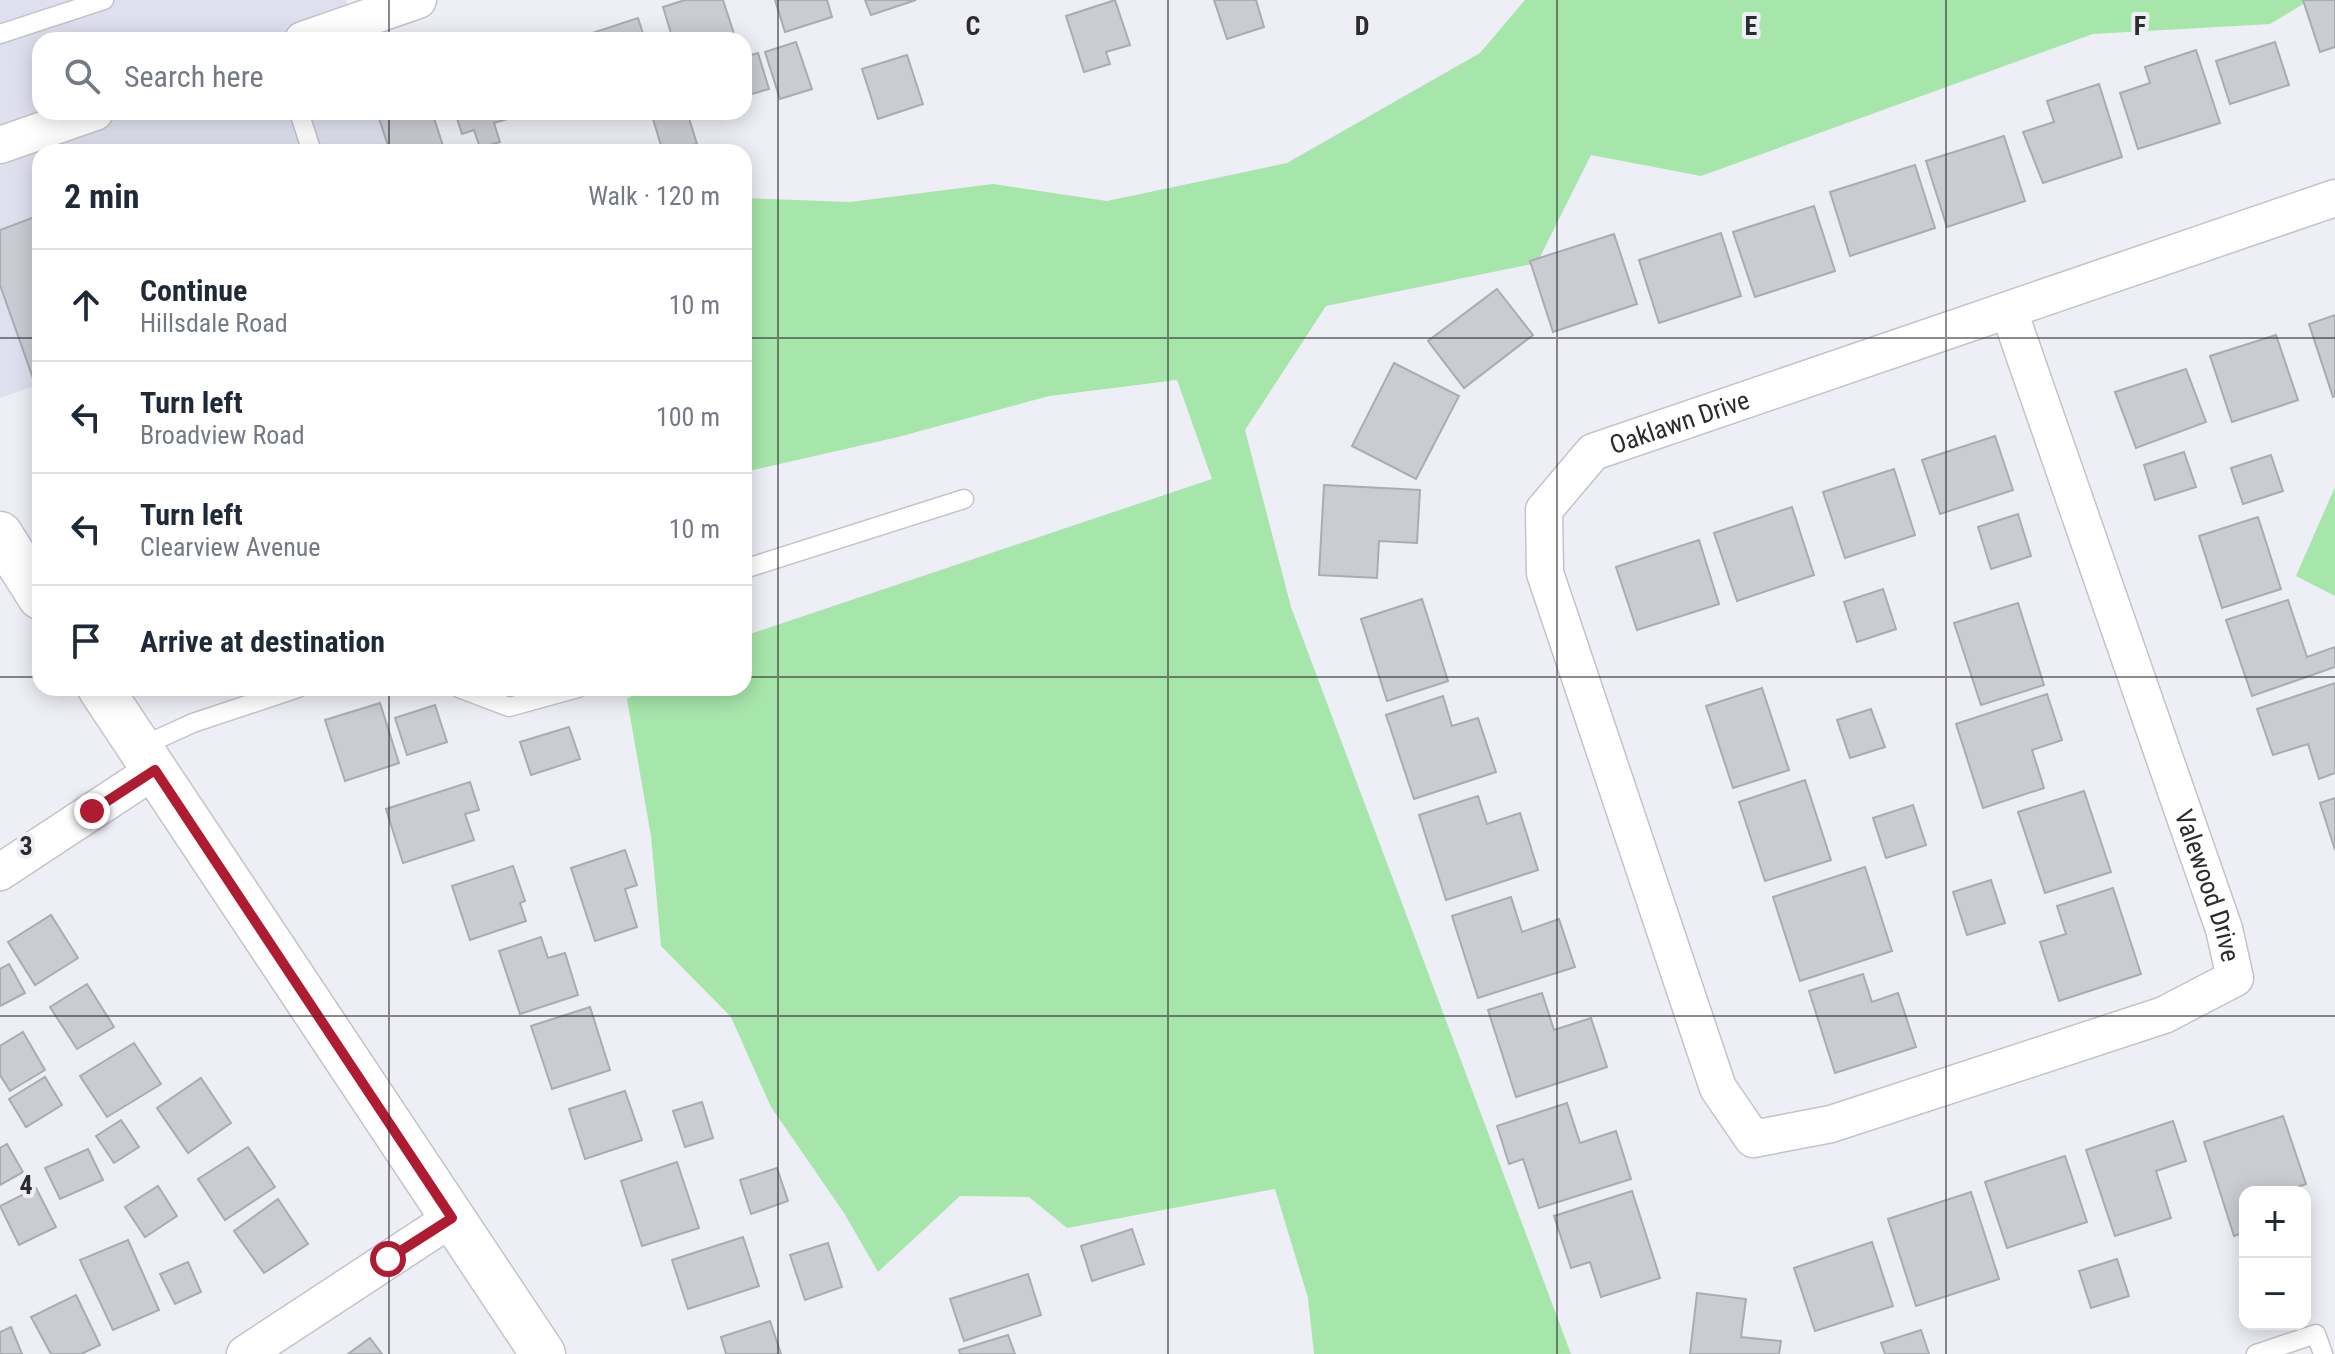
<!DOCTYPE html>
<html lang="en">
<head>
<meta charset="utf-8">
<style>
	body { margin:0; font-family:"Roboto Condensed",sans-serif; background:#f2f2f3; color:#1f2937 }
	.controls { position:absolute; right:24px; bottom:24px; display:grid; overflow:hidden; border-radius:16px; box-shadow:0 4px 20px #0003 }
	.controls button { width:72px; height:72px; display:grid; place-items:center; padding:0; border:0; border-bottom:2px solid #e0e1e3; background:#fff; color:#1f2937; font:40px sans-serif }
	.stop { position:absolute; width:24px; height:24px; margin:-18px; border:6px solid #af1b31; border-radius:50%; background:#fff }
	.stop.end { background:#af1b31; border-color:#fff; box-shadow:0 2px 8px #0008 }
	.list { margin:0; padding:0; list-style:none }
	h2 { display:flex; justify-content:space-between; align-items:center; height:104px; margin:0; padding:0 32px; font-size:34px }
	h2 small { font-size:26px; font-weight:400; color:#747a83 }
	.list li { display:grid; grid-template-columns:52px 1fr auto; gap:24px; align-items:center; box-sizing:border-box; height:112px; padding:0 32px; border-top:2px solid #e0e1e3 }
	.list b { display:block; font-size:30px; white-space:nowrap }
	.list p { margin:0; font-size:26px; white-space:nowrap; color:#747a83 }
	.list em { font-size:26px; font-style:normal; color:#747a83 }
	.icon { flex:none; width:44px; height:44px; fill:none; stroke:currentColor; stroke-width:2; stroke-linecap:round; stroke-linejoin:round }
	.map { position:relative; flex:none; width:2335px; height:1354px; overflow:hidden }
	.search { position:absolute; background:#fff; box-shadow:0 4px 20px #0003; left:32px; top:32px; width:720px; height:88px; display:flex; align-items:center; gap:20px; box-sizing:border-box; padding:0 28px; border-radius:24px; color:#747a83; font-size:30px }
	.panel { position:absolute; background:#fff; box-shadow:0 4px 20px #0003; left:32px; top:144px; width:720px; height:552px; border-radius:24px }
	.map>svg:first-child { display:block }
	.built { fill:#dfe0ef }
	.green { fill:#a7e6ab }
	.building { fill:#cbcbd3; stroke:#ababb2; stroke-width:2 }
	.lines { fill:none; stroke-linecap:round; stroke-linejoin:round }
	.service-casing { stroke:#c3c4cb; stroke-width:21 }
	.minor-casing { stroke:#c3c4cb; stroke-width:39 }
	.primary-casing { stroke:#c3c4cb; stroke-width:47 }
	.service { stroke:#fff; stroke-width:18 }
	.minor { stroke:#fff; stroke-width:36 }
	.primary { stroke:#fff; stroke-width:44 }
	.route { stroke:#af1b31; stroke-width:10 }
	.grid { fill:none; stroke:#2c2c2f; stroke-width:2; stroke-opacity:0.55 }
	.labels { text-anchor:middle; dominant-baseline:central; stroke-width:8; stroke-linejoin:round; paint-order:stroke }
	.street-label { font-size:26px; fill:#2c2c2f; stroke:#edeef6 }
	.grid-label { font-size:26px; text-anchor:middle; font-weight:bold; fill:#2c2c2f; stroke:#edeef6; stroke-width:8; stroke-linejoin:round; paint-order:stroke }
</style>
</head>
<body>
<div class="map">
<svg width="2335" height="1354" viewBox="0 0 2335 1354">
	<rect width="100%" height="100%" fill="#edeef6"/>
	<!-- built -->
	<path class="built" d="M 0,0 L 346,0 L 360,40 L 40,40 L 40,112 L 384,112 L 397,152 L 40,152 L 40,384 L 0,398 Z"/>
	<!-- green -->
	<g class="green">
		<path d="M 1525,0 L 2310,0 L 2270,24 L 2093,34 L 1701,176 L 1591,155 L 1537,263 L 1326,306 L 1245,430 L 1291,607 L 1571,1354 L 1314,1354 L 1308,1298 L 1275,1189 L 1067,1228 L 1029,1197 L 960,1196 L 878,1272 L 844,1213 L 771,1107 L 731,1017 L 661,946 L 651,836 L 627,699 L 644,688 L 744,688 L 744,636 L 1212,479 L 1177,380 L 1049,396 L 898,437 L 744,472 L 744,198 L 850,202 L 993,184 L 1107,201 L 1287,163 L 1480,53 Z"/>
		<path d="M 2335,487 L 2335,596 L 2296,576 Z"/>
	</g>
	<!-- building -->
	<g class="building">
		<path d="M 685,0 L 723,0 L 736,40 L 673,40 L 663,7 Z"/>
		<path d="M 775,0 L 827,0 L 832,17 L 785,32 Z"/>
		<path d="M 865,0 L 916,0 L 871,15 Z"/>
		<path d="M 1115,0 L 1130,45 L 1106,52 L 1110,64 L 1084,72 L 1066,16 Z"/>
		<path d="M 1214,0 L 1256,0 L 1264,27 L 1227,39 Z"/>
		<path d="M 2303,0 L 2335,0 L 2335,47 L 2320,52 Z"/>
		<path d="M 638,18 L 645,40 L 588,40 L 586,35 Z"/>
		<path d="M 796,42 L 812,89 L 780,99 L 765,52 Z"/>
		<path d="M 2275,42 L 2289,85 L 2230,104 L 2216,61 Z"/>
		<path d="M 2196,50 L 2220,123 L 2138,149 L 2120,93 L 2150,83 L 2145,67 Z"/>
		<path d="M 758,53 L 769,89 L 748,95 L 744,57 Z"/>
		<path d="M 907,55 L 923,104 L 878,119 L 862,69 Z"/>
		<path d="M 2099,84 L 2122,157 L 2043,183 L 2023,132 L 2054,122 L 2047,101 Z"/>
		<path d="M 377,112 L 432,112 L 445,152 L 418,149 L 390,152 Z"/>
		<path d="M 455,112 L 509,112 L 511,118 L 494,123 L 500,142 L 480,148 L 474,130 L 462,134 Z"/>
		<path d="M 675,112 L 687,112 L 697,144 L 663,152 L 653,119 Z"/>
		<path d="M 2004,136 L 2025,201 L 1947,227 L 1926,161 Z"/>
		<path d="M 1915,165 L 1935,228 L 1850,256 L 1830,192 Z"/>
		<path d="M 1814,206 L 1835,271 L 1755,297 L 1733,232 Z"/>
		<path d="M 40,215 L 40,378 L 34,381 L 0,285 L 0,230 Z"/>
		<path d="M 1721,233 L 1741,296 L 1659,323 L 1639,260 Z"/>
		<path d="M 1614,234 L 1637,304 L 1553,332 L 1530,261 Z"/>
		<path d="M 1497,289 L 1533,335 L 1464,388 L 1428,341 Z"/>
		<path d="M 2335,315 L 2335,396 L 2333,397 L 2309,324 Z"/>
		<path d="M 2276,335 L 2298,400 L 2232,422 L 2210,356 Z"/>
		<path d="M 1394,363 L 1459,396 L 1416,479 L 1352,446 Z"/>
		<path d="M 2186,369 L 2206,422 L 2136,448 L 2115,392 Z"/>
		<path d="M 1995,436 L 2013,490 L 1940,514 L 1922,460 Z"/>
		<path d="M 2184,452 L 2196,487 L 2155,500 L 2144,465 Z"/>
		<path d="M 2271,455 L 2283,491 L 2243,504 L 2231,468 Z"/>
		<path d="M 1894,469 L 1915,535 L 1845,558 L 1823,492 Z"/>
		<path d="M 1324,485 L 1420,490 L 1417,543 L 1379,541 L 1377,578 L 1319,575 Z"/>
		<path d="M 1792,507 L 1814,575 L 1737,601 L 1714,533 Z"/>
		<path d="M 2018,514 L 2031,556 L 1991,569 L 1978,527 Z"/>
		<path d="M 2258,517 L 2281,589 L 2222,608 L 2199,536 Z"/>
		<path d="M 1699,540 L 1719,604 L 1637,630 L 1616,567 Z"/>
		<path d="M 1883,589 L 1896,629 L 1857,642 L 1844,602 Z"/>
		<path d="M 1422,599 L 1448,681 L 1387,701 L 1361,619 Z"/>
		<path d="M 2288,600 L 2307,657 L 2335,647 L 2335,667 L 2252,696 L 2226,620 Z"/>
		<path d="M 2018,603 L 2044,685 L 1981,705 L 1954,623 Z"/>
		<path d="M 2335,683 L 2335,773 L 2319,779 L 2308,744 L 2273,755 L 2257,709 Z"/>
		<path d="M 1762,688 L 1789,770 L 1733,788 L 1706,706 Z"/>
		<path d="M 2047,694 L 2062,740 L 2032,750 L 2044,788 L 1983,808 L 1956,724 Z"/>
		<path d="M 1443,696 L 1452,726 L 1478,718 L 1496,772 L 1414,799 L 1386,715 Z"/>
		<path d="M 380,703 L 399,763 L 345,781 L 325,720 Z"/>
		<path d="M 435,705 L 447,742 L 407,755 L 395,718 Z"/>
		<path d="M 1871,709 L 1885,747 L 1850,758 L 1837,720 Z"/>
		<path d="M 569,727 L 580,759 L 531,775 L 520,742 Z"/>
		<path d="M 1805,780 L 1831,860 L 1765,881 L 1739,802 Z"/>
		<path d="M 470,782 L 479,810 L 465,814 L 474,840 L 403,863 L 386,809 Z"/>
		<path d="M 2084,791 L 2111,872 L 2045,893 L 2018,812 Z"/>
		<path d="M 1478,796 L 1487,824 L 1520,813 L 1538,870 L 1446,900 L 1419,815 Z"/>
		<path d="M 2335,798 L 2335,850 L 2320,803 Z"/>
		<path d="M 1913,805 L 1926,845 L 1886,858 L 1873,818 Z"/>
		<path d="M 625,850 L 637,885 L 625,889 L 637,927 L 595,941 L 571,868 Z"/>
		<path d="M 513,866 L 525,901 L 520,903 L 526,921 L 470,940 L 452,886 Z"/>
		<path d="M 1865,867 L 1892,951 L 1800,981 L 1773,897 Z"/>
		<path d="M 1991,880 L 2005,923 L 1967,935 L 1953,892 Z"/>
		<path d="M 2113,888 L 2141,974 L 2059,1001 L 2040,942 L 2066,934 L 2057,906 Z"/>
		<path d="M 1511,897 L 1522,932 L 1559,919 L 1575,967 L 1478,998 L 1452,916 Z"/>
		<path d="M 51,915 L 78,958 L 35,985 L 8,942 Z"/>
		<path d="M 541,937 L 548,958 L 565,953 L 578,995 L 520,1014 L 499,951 Z"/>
		<path d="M 9,964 L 25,993 L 0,1006 L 0,969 Z"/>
		<path d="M 1863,974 L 1872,1002 L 1898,993 L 1916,1047 L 1835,1073 L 1809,991 Z"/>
		<path d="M 87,984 L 114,1027 L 77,1049 L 50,1007 Z"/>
		<path d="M 1542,993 L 1554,1030 L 1591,1018 L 1607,1067 L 1516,1097 L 1488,1010 Z"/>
		<path d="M 590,1007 L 610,1070 L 552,1089 L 531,1026 Z"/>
		<path d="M 23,1032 L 45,1070 L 10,1091 L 0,1075 L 0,1046 Z"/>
		<path d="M 134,1043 L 161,1084 L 107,1117 L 80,1076 Z"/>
		<path d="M 45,1077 L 62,1105 L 26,1127 L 9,1099 Z"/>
		<path d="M 201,1078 L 231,1123 L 188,1153 L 157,1108 Z"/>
		<path d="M 625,1091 L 642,1140 L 585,1159 L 569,1109 Z"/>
		<path d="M 702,1102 L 713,1138 L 685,1147 L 673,1111 Z"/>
		<path d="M 1567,1103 L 1580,1143 L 1616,1131 L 1631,1179 L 1539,1208 L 1523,1159 L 1509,1164 L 1497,1126 Z"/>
		<path d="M 2283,1116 L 2306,1184 L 2282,1192 L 2245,1192 L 2245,1232 L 2234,1236 L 2204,1142 Z"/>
		<path d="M 121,1120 L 139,1147 L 114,1163 L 96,1136 Z"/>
		<path d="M 2173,1121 L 2186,1161 L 2156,1171 L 2171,1218 L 2115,1236 L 2086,1150 Z"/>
		<path d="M 7,1144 L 23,1172 L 0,1185 L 0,1148 Z"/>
		<path d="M 248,1147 L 275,1187 L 225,1220 L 198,1179 Z"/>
		<path d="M 88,1149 L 103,1180 L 60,1199 L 45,1168 Z"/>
		<path d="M 2065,1156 L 2087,1222 L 2007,1248 L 1985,1182 Z"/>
		<path d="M 677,1162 L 699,1228 L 642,1246 L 621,1181 Z"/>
		<path d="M 777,1168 L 788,1201 L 751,1214 L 740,1180 Z"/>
		<path d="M 158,1186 L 177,1216 L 145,1237 L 125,1207 Z"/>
		<path d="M 36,1188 L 56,1227 L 19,1245 L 0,1206 Z"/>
		<path d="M 1632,1191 L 1660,1278 L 1601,1297 L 1590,1262 L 1571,1268 L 1554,1216 Z"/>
		<path d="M 1971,1192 L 1999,1279 L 1916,1306 L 1888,1219 Z"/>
		<path d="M 278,1199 L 308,1244 L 264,1273 L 234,1231 Z"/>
		<path d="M 1132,1229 L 1144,1264 L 1092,1281 L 1081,1246 Z"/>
		<path d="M 743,1237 L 759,1286 L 688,1309 L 672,1260 Z"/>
		<path d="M 128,1240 L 159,1310 L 113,1330 L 80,1260 Z"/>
		<path d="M 1872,1242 L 1893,1306 L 1815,1331 L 1794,1268 Z"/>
		<path d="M 828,1243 L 842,1287 L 805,1300 L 790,1255 Z"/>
		<path d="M 2117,1259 L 2129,1296 L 2091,1308 L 2079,1271 Z"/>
		<path d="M 188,1262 L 201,1292 L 175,1304 L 160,1274 Z"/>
		<path d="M 1028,1274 L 1041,1315 L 964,1341 L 950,1299 Z"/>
		<path d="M 1697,1293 L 1746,1299 L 1741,1337 L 1781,1341 L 1779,1354 L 1690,1354 Z"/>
		<path d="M 76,1295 L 100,1345 L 81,1354 L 51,1354 L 31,1317 Z"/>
		<path d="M 770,1321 L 781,1354 L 726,1354 L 721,1337 Z"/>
		<path d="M 11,1327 L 22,1354 L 0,1354 L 0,1332 Z"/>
		<path d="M 1921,1330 L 1929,1354 L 1885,1354 L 1881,1343 Z"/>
		<path d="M 1008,1335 L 1015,1354 L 960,1354 L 959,1350 Z"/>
		<path d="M 370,1338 L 382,1354 L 348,1354 Z"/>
	</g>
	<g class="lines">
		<defs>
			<g id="service">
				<path d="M 0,34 L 104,0"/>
				<path d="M 299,112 L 312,152"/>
				<path d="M 744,569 L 964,499"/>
				<path d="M 459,688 L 509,707 L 578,688"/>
				<path d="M 140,747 L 193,723 L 298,688"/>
				<path d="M 2256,1354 L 2316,1334 L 2323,1354"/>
			</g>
			<g id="minor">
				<path d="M 303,40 L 418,0"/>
				<path d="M 0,145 L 95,112"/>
				<path id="s1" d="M 2009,311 L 2224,929 L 2235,978 L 2164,1015 L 1831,1124 L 1753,1139 L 1718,1088 L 1545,573 L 1544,510 L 1593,452 L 2335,198"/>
				<path d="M 0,872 L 155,770"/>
				<path d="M 245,1354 L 452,1218"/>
			</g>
			<g id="primary">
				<path d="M 0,534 L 40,597"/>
				<path d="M 100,688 L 543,1354"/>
			</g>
		</defs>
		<!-- service casing -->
		<use href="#service" class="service-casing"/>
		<!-- minor casing -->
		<use href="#minor" class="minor-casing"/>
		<!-- primary casing -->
		<use href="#primary" class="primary-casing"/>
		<!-- service -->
		<use href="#service" class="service"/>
		<!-- minor -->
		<use href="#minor" class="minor"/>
		<!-- primary -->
		<use href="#primary" class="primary"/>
	</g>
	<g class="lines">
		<!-- route -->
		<path class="route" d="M 92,811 L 155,770 L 452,1218 L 388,1259"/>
	</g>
	<!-- grid -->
	<path class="grid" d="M 389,0 L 389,40M 778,0 L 778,1354M 1168,0 L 1168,1354M 1557,0 L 1557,1354M 1946,0 L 1946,1354M 389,112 L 389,152M 0,338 L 40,338M 744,338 L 2335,338M 0,677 L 40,677M 744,677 L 2335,677M 389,688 L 389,1354M 0,1016 L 2335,1016"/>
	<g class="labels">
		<!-- street labels -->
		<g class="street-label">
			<text stroke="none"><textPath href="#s1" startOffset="2050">Oaklawn Drive</textPath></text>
			<text stroke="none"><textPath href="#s1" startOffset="608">Valewood Drive</textPath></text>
		</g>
	</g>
	<g class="grid-label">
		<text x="973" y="35">C</text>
		<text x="1362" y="35">D</text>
		<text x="1751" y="35">E</text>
		<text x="2140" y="35">F</text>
		<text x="26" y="855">3</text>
		<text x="26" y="1194">4</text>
	</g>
</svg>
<div class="controls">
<button>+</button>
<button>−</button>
</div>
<div class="stop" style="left:388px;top:1259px"></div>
<div class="stop end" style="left:92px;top:811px"></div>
<div class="search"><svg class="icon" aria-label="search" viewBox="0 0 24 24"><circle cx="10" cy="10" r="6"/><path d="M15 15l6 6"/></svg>Search here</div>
<section class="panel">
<h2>2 min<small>Walk · 120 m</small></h2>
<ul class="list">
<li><svg class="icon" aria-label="ahead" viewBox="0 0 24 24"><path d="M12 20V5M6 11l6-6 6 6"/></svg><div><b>Continue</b><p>Hillsdale Road</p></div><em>10 m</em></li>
<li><svg class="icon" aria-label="left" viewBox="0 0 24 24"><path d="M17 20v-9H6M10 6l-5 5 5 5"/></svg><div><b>Turn left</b><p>Broadview Road</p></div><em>100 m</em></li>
<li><svg class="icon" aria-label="left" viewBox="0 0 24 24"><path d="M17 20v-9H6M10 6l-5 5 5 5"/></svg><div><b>Turn left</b><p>Clearview Avenue</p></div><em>10 m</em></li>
<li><svg class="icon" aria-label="arrive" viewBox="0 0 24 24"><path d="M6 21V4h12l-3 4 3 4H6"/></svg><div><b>Arrive at destination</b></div></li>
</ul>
</section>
</div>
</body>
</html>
